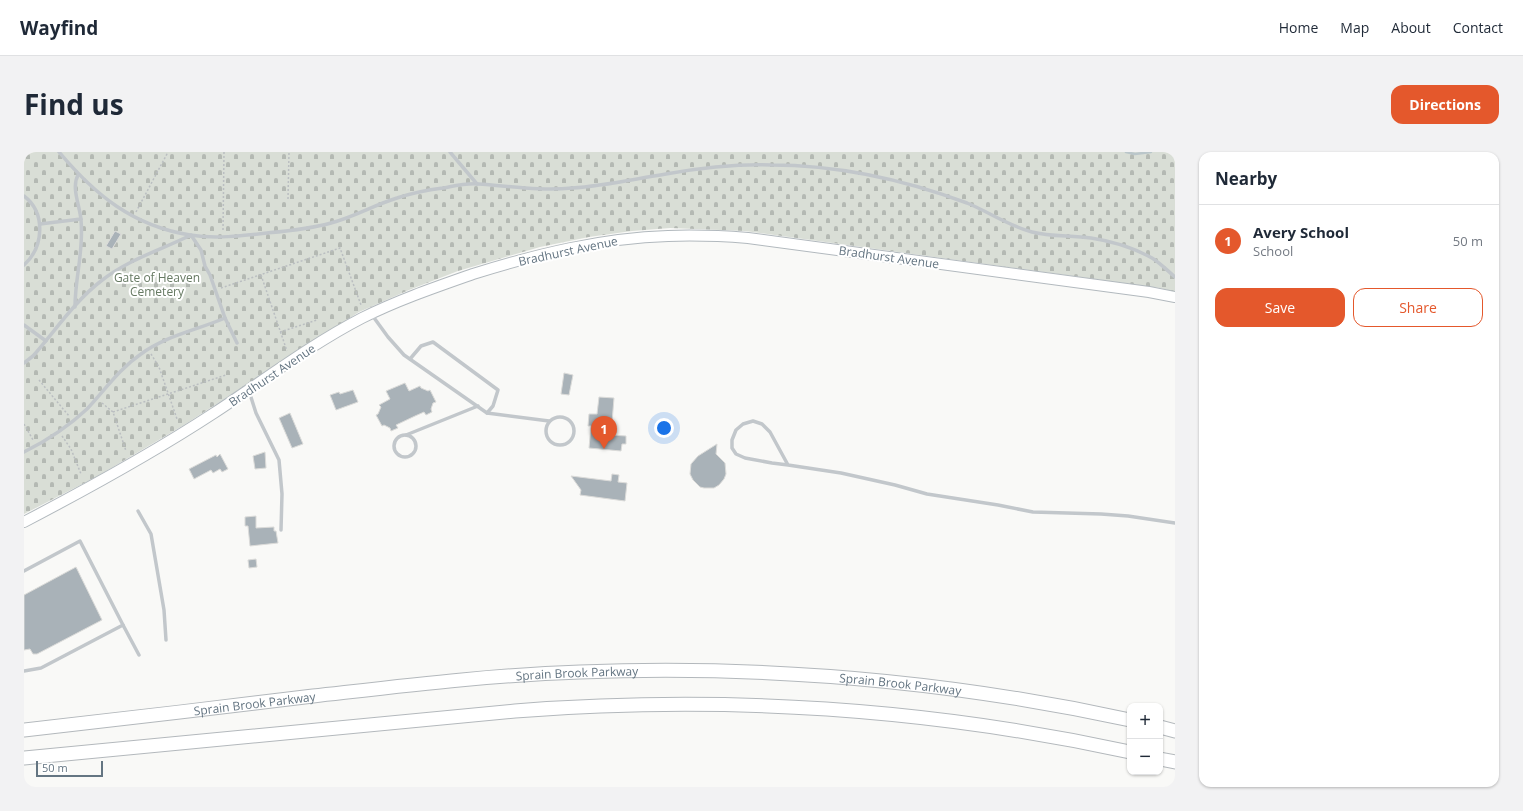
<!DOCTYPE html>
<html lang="en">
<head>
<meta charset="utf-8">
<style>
	body { margin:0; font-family:"Open Sans",sans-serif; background:#f2f2f3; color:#1f2937 }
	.controls { position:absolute; right:12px; bottom:12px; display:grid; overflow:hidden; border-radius:8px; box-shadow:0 1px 3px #0004 }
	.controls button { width:36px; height:36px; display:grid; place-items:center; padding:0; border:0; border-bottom:1px solid #e0e1e3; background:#fff; color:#1f2937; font:20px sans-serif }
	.scale { position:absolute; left:12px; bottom:10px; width:67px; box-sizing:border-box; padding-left:4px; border:2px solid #647582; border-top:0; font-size:11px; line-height:14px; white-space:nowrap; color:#647582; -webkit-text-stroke:3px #fff; paint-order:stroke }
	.you { position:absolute; left:640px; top:276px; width:14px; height:14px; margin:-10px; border:3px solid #fff; border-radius:50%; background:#1a73e8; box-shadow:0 0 0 6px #1a73e833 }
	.badge { display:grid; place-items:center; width:26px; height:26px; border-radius:50%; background:#e4582c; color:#fff; font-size:13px; font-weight:700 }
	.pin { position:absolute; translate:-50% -33px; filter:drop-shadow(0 1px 2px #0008) }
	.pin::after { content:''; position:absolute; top:21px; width:14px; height:12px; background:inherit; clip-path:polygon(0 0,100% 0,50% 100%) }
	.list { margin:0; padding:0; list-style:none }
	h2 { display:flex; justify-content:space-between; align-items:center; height:52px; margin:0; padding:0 16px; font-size:17px }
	h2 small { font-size:13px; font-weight:400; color:#747a83 }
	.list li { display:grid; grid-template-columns:26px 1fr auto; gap:12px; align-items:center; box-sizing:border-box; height:72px; padding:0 16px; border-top:1px solid #e0e1e3 }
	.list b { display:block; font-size:15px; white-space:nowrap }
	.list p { margin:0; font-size:13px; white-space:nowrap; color:#747a83 }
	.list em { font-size:13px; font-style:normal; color:#747a83 }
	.actions { display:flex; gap:8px; padding:12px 16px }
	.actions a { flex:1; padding:9px 0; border:1px solid #e4582c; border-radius:12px; text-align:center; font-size:14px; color:#e4582c }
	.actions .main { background:#e4582c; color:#fff }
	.map { position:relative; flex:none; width:1151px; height:635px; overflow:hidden; border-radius:12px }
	header { display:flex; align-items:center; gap:24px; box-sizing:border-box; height:56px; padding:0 20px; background:#fff; border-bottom:1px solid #e0e1e3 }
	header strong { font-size:19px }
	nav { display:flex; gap:22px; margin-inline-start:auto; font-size:14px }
	.intro { display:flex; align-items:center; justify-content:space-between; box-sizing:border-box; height:96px; padding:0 24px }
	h1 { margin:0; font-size:28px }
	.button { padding:10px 18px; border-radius:12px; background:#e4582c; color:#fff; font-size:14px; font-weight:700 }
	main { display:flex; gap:24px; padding:0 24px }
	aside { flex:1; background:#fff; border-radius:12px; box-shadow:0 1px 3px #0004 }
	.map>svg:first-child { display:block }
	.cemetery { fill:url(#cemetery-stones) }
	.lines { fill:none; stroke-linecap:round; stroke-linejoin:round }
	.stream { stroke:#bac6ca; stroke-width:2.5 }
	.building { fill:#a9b2b8; stroke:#dbdbd9 }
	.secondary-casing { stroke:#b2b9be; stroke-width:12 }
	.highway-casing { stroke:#b3b8bc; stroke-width:15 }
	.path { stroke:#babec1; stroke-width:1.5; stroke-dasharray:2 2; stroke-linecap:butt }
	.lane { stroke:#c2c7cb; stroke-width:3.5 }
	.secondary { stroke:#fff; stroke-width:10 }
	.highway { stroke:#fff; stroke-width:13 }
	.labels { text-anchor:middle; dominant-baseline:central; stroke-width:4; stroke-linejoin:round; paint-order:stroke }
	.street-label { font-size:12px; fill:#647582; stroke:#fff }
	.park-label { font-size:12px; fill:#677a63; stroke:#fff }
</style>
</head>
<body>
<header>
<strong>Wayfind</strong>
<nav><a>Home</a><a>Map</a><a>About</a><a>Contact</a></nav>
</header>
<div class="intro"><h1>Find us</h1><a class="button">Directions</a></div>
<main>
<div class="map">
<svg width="1151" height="635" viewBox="0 0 1151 635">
	<defs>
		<pattern id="cemetery-stones" width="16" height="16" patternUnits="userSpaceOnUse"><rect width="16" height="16" fill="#d9ded6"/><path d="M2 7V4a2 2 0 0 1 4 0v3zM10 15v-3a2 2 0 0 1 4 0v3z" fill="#b4b9b3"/></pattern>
	</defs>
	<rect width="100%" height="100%" fill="#f9f9f7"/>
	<!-- cemetery -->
	<path class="cemetery" d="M 0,0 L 1151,0 L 1151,140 L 1136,136 L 721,79 L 646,76 L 608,79 L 565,85 L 516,95 L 434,119 L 385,138 L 335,160 L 160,273 L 72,325 L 0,362 Z"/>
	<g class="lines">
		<!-- stream -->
		<g class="stream">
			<path d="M 1102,0 L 1111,2 L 1127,0"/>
			<path d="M 1149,0 L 1151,2"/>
		</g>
	</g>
	<!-- building -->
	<g class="building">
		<path d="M 91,79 L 97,82 L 88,97 L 82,94 Z"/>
		<path d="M 540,221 L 549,223 L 545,243 L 537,242 Z"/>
		<path d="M 381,231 L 385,239 L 396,234 L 397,236 L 404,239 L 406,238 L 412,250 L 409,251 L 407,257 L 408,260 L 402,263 L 400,260 L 391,264 L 372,273 L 374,276 L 367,279 L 366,276 L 360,273 L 358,274 L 352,263 L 354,262 L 357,255 L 355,253 L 366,247 L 362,239 Z"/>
		<path d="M 329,238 L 334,250 L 312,258 L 306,243 L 315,240 L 316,242 Z"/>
		<path d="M 575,245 L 590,246 L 587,283 L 602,284 L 602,292 L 598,292 L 597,299 L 565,296 L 567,274 L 564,274 L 565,262 L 573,262 Z"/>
		<path d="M 266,261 L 279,292 L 268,296 L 255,266 Z"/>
		<path d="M 693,292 L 692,302 L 701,311 L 702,322 L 700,327 L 695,333 L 690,336 L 680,336 L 676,335 L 669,328 L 666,322 L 667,312 L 674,304 Z"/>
		<path d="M 241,300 L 242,316 L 231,317 L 229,304 Z"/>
		<path d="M 196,302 L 204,317 L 198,320 L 196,317 L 189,321 L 187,318 L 170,327 L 165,317 L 192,303 L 193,305 Z"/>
		<path d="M 588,322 L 595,323 L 594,330 L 603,331 L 601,349 L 556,343 L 557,338 L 547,324 L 587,329 Z"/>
		<path d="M 232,364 L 232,376 L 250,375 L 250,379 L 252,379 L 254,391 L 226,394 L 224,374 L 221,374 L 221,365 Z"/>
		<path d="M 232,407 L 233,415 L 225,416 L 224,408 Z"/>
		<path d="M 52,415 L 78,468 L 13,502 L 9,502 L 6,497 L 0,498 L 0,443 Z"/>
	</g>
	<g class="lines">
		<defs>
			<path id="secondary" d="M 0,370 C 65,336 129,301 190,261 C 239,229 286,193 338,166 C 374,148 412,135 449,122 C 513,102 578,86 644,84 C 671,83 698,84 724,86 L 1125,140 L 1151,145"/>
			<g id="highway">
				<path d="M 1136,575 L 1151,579"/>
				<path id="s1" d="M 0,578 C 96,567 193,556 289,544 C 378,534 466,523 556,520 C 740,513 926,529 1106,568"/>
				<path d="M 0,606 L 491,559 C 697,543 904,556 1106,600"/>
				<path d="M 1136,607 L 1151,610"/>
			</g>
		</defs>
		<!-- secondary casing -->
		<use href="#secondary" class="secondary-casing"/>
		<!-- highway casing -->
		<use href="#highway" class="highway-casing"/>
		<!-- path -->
		<g class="path">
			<path d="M 264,47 L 265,0"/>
			<path d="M 112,60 L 144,0"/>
			<path d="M 199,78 L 200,0"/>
			<path d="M 237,123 L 263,199"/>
			<path d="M 197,136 L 316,96 L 337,153"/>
			<path d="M 256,180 L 293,168"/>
			<path d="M 127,202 L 135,215 L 153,267"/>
			<path d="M 15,228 L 45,264"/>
			<path d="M 78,251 L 89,260 L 102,299"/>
			<path d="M 89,260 L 202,223"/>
			<path d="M 0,272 L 9,288"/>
			<path d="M 38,284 L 47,297 L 57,322"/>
		</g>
		<!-- lane -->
		<g class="lane">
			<path d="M 35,0 C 71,43 109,74 166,83 C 191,87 217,84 243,81 C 264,79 286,77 307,71 C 330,65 350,53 373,46 C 388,41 403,38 419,36 C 430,34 442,31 454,32 C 486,34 516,39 548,36 C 580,34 610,27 642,22 C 676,16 712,12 747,13 C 814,13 881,28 943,51 C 965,60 985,74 1008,80 C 1027,85 1047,83 1067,86 C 1087,89 1110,96 1128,106 C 1136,111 1144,119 1151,125"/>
			<path d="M 426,0 L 453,32"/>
			<path d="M 0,44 C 22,61 20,95 0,113"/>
			<path d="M 16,72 L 57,67"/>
			<path d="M 51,155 C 51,125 60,99 57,68 C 56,54 47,36 54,23"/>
			<path d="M 348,163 L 364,185 L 380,203 L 463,261 L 525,269"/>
			<path d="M 0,173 L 22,189"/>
			<path d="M 386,207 L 397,194 L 409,190 L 474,238 L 469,254 L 463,261"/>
			<path d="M 0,211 L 9,204 C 31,179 51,149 77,129 C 105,107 137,98 167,83 L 177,98 L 181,114 L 186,123 L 201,166 L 213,191"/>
			<path d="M 225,239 L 232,261 L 255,308 L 258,342 L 257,378"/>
			<circle cx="536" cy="279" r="14"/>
			<circle cx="381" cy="294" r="11"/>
			<path d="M 382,283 L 454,254"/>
			<path d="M 0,300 C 22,289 45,274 63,257 C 81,238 95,217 117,202 C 141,184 173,178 201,166"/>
			<path d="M 764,313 L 746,280 L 738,272 L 729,269 L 719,272 L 712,278 L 708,288 L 708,296 L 712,302 L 721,306 L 748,311 L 764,313 L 817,321 L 871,333 L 903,342 L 974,353 L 1009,360 L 1077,362 L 1104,364 L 1151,371"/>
			<path d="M 114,359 L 127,382 L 140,458 L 142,488"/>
			<path d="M 0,419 L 56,389 L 99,473"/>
			<path d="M 0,519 L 17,516 L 99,473 L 115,503"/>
		</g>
		<!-- secondary -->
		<use href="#secondary" class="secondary"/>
		<!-- highway -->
		<use href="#highway" class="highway"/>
	</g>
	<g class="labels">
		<!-- street labels -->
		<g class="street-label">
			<text transform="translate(544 99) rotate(-12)">Bradhurst Avenue</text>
			<text transform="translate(865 105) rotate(8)">Bradhurst Avenue</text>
			<text transform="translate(248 223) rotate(-34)">Bradhurst Avenue</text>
			<text stroke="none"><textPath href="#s1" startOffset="556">Sprain Brook Parkway</textPath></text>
			<text stroke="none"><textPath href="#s1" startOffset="880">Sprain Brook Parkway</textPath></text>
			<text stroke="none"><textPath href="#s1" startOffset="232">Sprain Brook Parkway</textPath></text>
		</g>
		<!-- park labels -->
		<g class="park-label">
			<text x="133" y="125">Gate of Heaven<tspan x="133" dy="14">Cemetery</tspan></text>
		</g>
	</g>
</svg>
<div class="controls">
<button>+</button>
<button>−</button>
</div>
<div class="scale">50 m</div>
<div class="you"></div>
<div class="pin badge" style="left:580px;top:297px">1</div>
</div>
<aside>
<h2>Nearby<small></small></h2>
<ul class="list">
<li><span class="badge">1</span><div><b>Avery School</b><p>School</p></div><em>50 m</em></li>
</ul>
<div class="actions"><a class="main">Save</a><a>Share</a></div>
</aside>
</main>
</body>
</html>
